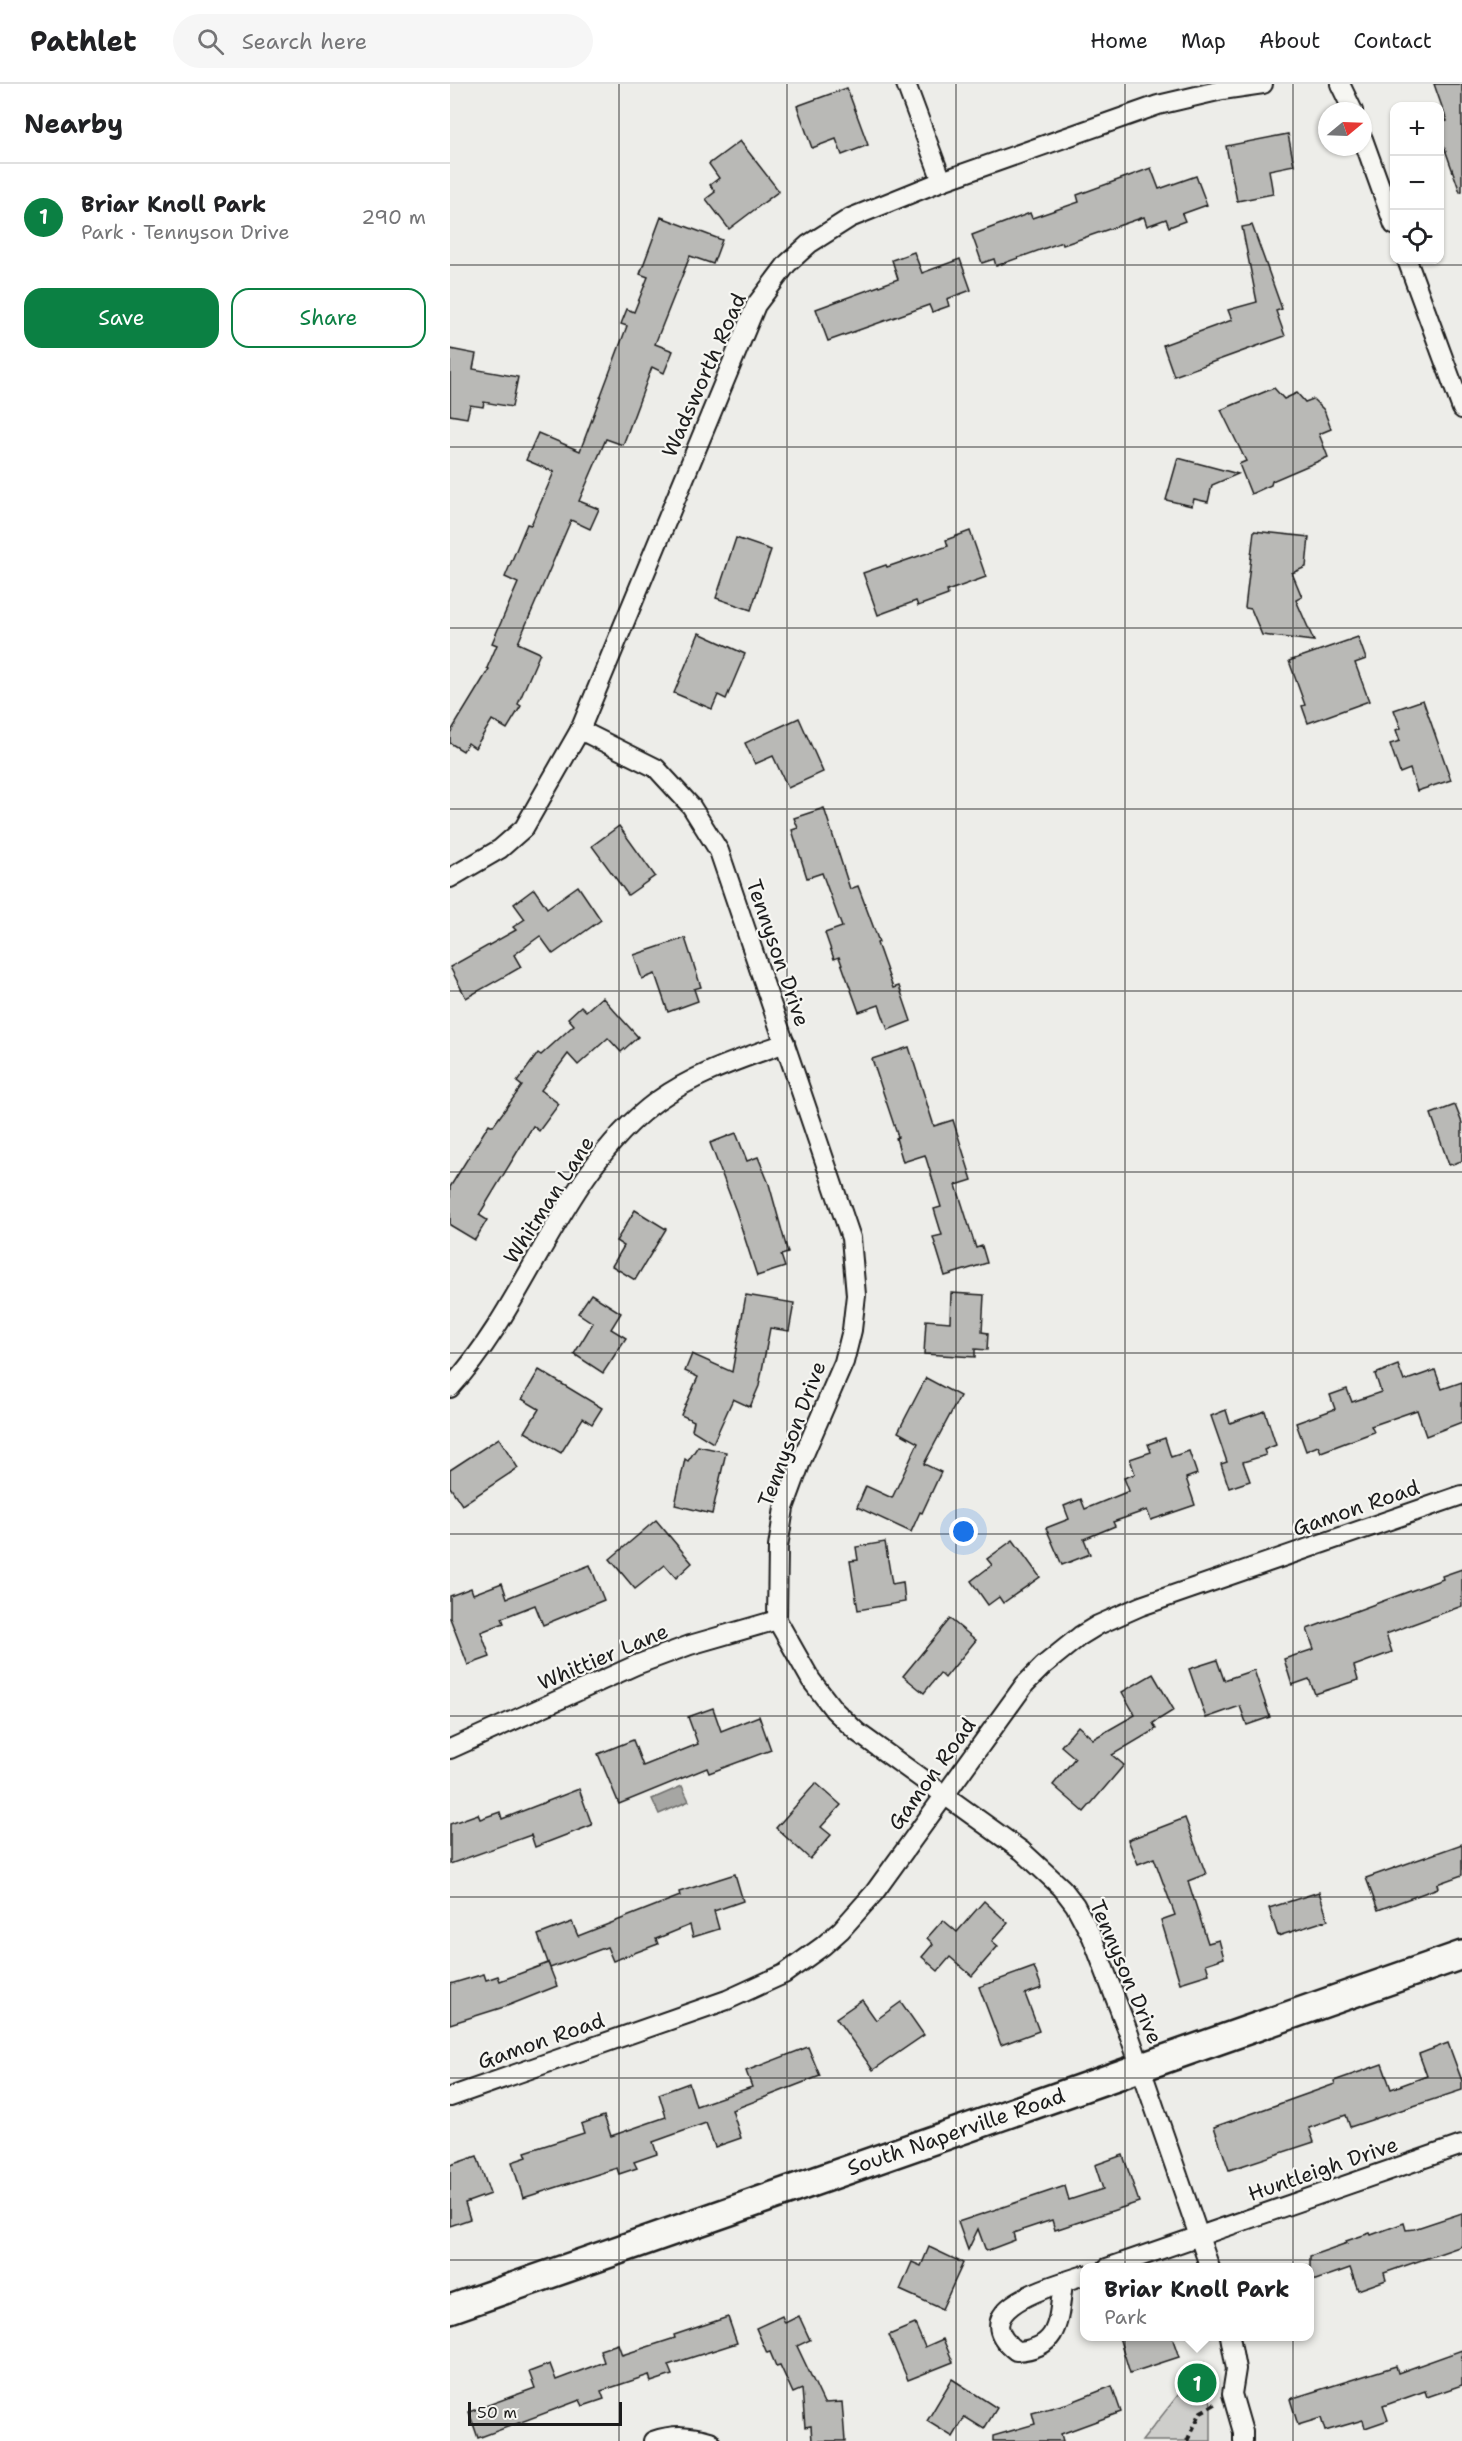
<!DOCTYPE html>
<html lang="en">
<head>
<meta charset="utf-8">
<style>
	body { margin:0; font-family:"Shantell Sans",sans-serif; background:#f6f6f6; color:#202124 }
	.controls { position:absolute; right:18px; top:18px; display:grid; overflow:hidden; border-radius:12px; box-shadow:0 2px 4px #0004 }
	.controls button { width:54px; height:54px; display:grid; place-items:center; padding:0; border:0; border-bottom:2px solid #e0e0e0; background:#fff; color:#202124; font:30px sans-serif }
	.compass { position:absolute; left:868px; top:18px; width:54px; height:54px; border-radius:50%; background:#fff; box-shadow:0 2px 4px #0004; rotate:71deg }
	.scale { position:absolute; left:18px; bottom:15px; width:154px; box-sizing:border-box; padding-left:6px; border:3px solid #1c1c1c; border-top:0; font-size:16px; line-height:21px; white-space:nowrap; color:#1c1c1c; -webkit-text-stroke:4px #f6f6f2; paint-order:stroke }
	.you { position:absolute; left:514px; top:1448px; width:21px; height:21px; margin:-15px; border:4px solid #fff; border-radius:50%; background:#1a73e8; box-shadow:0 0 0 9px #1a73e833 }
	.badge { display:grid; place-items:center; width:39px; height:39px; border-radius:50%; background:#0b8043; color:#fff; font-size:20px; font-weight:700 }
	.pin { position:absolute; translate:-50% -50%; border:3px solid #fff; box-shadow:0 2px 6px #0006 }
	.popup { position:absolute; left:630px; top:2179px; width:234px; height:78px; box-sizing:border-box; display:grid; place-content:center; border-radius:12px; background:#fff; filter:drop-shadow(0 2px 4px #0005); font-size:20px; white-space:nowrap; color:#757577 }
	.popup b { font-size:22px; color:#202124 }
	.popup::after { content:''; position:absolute; left:50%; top:100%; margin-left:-12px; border:12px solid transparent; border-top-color:#fff }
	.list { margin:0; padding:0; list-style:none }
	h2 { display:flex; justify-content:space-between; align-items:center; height:78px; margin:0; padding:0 24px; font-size:26px }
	h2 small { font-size:20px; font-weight:400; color:#757577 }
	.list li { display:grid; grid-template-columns:39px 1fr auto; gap:18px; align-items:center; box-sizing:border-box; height:108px; padding:0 24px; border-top:2px solid #e0e0e0 }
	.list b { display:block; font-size:22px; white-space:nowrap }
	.list p { margin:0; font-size:20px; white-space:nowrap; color:#757577 }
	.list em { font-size:20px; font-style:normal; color:#757577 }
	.actions { display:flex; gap:12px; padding:18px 24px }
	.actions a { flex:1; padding:14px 0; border:2px solid #0b8043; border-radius:18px; text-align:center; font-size:21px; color:#0b8043 }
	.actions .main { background:#0b8043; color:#fff }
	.icon { flex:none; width:33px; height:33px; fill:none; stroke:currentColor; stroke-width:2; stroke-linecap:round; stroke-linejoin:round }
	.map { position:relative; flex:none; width:1012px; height:2357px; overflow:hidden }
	header { display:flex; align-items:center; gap:36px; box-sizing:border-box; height:84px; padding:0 30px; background:#fff; border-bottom:2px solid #e0e0e0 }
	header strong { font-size:28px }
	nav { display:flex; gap:33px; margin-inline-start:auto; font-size:21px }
	.search { width:420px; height:54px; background:#f6f6f6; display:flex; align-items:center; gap:15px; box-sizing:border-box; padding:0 21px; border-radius:33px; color:#757577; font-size:22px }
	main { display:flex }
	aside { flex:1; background:#fff }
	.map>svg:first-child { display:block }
	.green { fill:#cececb; stroke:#757574; stroke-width:1.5 }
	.water { fill:#a6a6a3; stroke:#6f6f6d; stroke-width:1.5 }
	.building { fill:#b9b9b6; stroke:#1c1c1c; stroke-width:1.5 }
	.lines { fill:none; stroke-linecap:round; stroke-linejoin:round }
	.minor-casing { stroke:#1c1c1c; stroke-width:22 }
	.secondary-casing { stroke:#1c1c1c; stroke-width:32 }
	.path { stroke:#1c1c1c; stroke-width:4; stroke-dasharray:6 4.5; stroke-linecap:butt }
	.minor { stroke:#f6f6f2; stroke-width:18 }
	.secondary { stroke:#f6f6f2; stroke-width:27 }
	.grid { fill:none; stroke:#1c1c1c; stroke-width:1.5; stroke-opacity:0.55 }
	.labels { text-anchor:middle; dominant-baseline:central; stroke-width:4.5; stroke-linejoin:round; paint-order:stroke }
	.street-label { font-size:21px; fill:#1c1c1c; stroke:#f6f6f2 }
</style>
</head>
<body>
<header>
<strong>Pathlet</strong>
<div class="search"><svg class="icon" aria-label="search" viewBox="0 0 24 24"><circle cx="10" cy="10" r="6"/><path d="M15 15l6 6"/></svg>Search here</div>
<nav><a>Home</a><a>Map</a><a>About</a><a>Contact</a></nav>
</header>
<main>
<aside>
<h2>Nearby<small></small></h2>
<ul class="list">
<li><span class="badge">1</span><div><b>Briar Knoll Park</b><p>Park · Tennyson Drive</p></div><em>290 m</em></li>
</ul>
<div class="actions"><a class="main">Save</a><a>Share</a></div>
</aside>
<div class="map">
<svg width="1012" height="2357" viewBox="0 0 1012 2357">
	<rect width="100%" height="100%" fill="#edede9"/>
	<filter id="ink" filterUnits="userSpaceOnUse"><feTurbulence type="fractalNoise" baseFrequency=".0167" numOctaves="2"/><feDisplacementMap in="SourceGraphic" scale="12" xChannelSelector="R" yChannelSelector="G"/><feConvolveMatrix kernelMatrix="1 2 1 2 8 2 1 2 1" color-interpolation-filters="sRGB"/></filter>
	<g filter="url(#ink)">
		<!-- green -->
		<path class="green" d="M 754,2278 L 761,2321 L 761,2357 L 692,2357 Z"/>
		<!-- water -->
		<path class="water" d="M 232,1702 L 239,1717 L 209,1730 L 202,1715 Z"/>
		<!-- building -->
		<g class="building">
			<path d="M 984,0 L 1012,0 L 1012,107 L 1010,108 L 990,51 L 990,39 L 997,37 Z"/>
			<path d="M 397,4 L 418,61 L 392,71 L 386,55 L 362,64 L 347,22 Z"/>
			<path d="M 838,50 L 844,81 L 819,86 L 823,110 L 787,117 L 776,62 Z"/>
			<path d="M 290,57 L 329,107 L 279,145 L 256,115 L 265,108 L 260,101 L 269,94 L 259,80 Z"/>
			<path d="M 701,84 L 709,105 L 746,92 L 757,121 L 732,130 L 735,137 L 719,143 L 716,135 L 697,142 L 694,133 L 613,161 L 612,158 L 546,182 L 544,175 L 532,179 L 522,151 L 580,129 L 582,134 L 629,118 L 627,111 Z"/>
			<path d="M 211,133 L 272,156 L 263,180 L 240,172 L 205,260 L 223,267 L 214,289 L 202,283 L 173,361 L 156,355 L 129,417 L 149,425 L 140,445 L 121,436 L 68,559 L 90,569 L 68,620 L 71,622 L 57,645 L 42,636 L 25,664 L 18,659 L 13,667 L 0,659 L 0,649 L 39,585 L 37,584 L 47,561 L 42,559 L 68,499 L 55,493 L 77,440 L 81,441 L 104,388 L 76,376 L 88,349 L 130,367 L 177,242 L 171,240 L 177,225 L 184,228 L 198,193 L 190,190 Z"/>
			<path d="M 802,141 L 832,225 L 826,227 L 835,252 L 724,292 L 713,261 L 782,236 L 778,226 L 807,218 L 792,143 Z"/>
			<path d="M 464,168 L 472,189 L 510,175 L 521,206 L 497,215 L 499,222 L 482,228 L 479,221 L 378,257 L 366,225 L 448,195 L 442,176 Z"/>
			<path d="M 0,265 L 26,270 L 23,285 L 68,293 L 62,323 L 34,318 L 33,323 L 20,321 L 17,334 L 0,331 Z"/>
			<path d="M 824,304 L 834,315 L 847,309 L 855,318 L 863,315 L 874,326 L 881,345 L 869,350 L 878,373 L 822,397 L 821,401 L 801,410 L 789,380 L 796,377 L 771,326 Z"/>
			<path d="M 728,374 L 788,390 L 762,401 L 758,418 L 744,415 L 742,422 L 716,416 Z"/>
			<path d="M 520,447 L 536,493 L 497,507 L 498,511 L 468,522 L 466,517 L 428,531 L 413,489 L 436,481 L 437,483 L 498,462 L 496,456 Z"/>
			<path d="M 804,447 L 859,453 L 856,483 L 842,489 L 852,513 L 846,516 L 864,557 L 812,551 L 801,525 L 795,524 Z"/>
			<path d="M 286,454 L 321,466 L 301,526 L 266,514 Z"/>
			<path d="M 249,549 L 295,570 L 276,615 L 268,611 L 262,625 L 224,609 Z"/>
			<path d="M 908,553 L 916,575 L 905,579 L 919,617 L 858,639 L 852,622 L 855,621 L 839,577 Z"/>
			<path d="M 973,616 L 1001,696 L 967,707 L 960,685 L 950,689 L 940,660 L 950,657 L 946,646 L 951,644 L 944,626 Z"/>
			<path d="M 349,634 L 373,688 L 338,704 L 323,672 L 305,680 L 295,659 Z"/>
			<path d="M 374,724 L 400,805 L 408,802 L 429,858 L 427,859 L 443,904 L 449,902 L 461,937 L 438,946 L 429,921 L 409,928 L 389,873 L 384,875 L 375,849 L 392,843 L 372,789 L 357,794 L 342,746 L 348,744 L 344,734 Z"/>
			<path d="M 169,742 L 205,792 L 178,811 L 142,762 Z"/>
			<path d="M 128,802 L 151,836 L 103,870 L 90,852 L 64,871 L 71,883 L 16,914 L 0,883 L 66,846 L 63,843 L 75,835 L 64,820 L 84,805 L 97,824 Z"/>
			<path d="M 235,854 L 251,903 L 244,905 L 248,917 L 218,928 L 205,890 L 192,895 L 184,871 Z"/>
			<path d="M 152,913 L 188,953 L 171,968 L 158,954 L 128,981 L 118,970 L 91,1006 L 109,1020 L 89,1047 L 83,1042 L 29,1131 L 37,1136 L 25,1156 L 0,1141 L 0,1103 L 39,1040 L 43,1042 L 72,1002 L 67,998 L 88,969 L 91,971 L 124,941 L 118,934 L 131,922 L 136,927 Z"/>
			<path d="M 459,963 L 484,1042 L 503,1036 L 522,1096 L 506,1101 L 526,1164 L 532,1162 L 537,1179 L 495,1192 L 483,1153 L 492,1151 L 484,1125 L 491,1123 L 475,1071 L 453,1078 L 446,1054 L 448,1053 L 422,975 Z"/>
			<path d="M 1005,1021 L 1012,1039 L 1012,1077 L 999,1081 L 981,1030 Z"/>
			<path d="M 286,1049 L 297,1077 L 308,1073 L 319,1100 L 338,1169 L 331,1171 L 335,1183 L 307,1192 L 286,1127 L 260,1059 Z"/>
			<path d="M 185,1126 L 216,1145 L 185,1196 L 162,1182 L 174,1162 L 166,1157 Z"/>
			<path d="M 501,1209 L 534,1211 L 532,1248 L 538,1249 L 537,1266 L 525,1265 L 525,1273 L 474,1270 L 476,1236 L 500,1238 Z"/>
			<path d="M 141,1210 L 171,1229 L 161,1245 L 176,1254 L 153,1289 L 124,1270 L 143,1239 L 128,1229 Z"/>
			<path d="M 296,1211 L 344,1219 L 339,1247 L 320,1244 L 309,1302 L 300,1323 L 283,1315 L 263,1359 L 242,1346 L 244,1337 L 231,1331 L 248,1293 L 235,1287 L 242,1270 L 282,1288 Z"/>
			<path d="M 948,1281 L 954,1297 L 985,1286 L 992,1305 L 1012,1298 L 1012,1338 L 976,1352 L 967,1326 L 921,1342 L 924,1348 L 871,1368 L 868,1362 L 856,1367 L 846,1339 L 885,1325 L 880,1311 L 897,1305 L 902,1318 L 931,1308 L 925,1290 Z"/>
			<path d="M 89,1286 L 152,1324 L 142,1340 L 133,1334 L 111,1369 L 75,1348 L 89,1325 L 72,1315 Z"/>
			<path d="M 476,1294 L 510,1312 L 474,1380 L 491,1388 L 472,1429 L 470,1428 L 461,1448 L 407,1423 L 416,1402 L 442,1414 L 468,1359 L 448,1348 Z"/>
			<path d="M 776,1326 L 780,1339 L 815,1327 L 826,1361 L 814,1366 L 816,1371 L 793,1378 L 800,1397 L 779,1404 L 771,1380 L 777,1378 L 761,1332 Z"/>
			<path d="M 49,1354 L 68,1384 L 12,1421 L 0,1403 L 0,1386 Z"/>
			<path d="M 715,1354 L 721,1373 L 739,1367 L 747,1390 L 736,1394 L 745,1421 L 701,1436 L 697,1426 L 663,1438 L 665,1442 L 634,1455 L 640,1470 L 612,1481 L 596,1444 L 619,1435 L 614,1422 L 631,1415 L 635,1425 L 679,1407 L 674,1394 L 685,1390 L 680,1375 L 701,1368 L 698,1360 Z"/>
			<path d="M 248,1362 L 276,1368 L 262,1430 L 225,1421 L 235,1375 L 238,1377 Z"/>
			<path d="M 206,1436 L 242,1479 L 226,1494 L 215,1481 L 185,1505 L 160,1475 Z"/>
			<path d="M 563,1456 L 590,1493 L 553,1519 L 549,1513 L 538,1521 L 521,1497 L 542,1481 L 537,1475 Z"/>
			<path d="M 435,1458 L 442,1500 L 453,1498 L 455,1518 L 408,1526 L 400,1477 L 408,1476 L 406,1463 Z"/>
			<path d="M 140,1481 L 154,1516 L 93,1541 L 85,1521 L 52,1534 L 54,1539 L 31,1548 L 40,1573 L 18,1581 L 0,1534 L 0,1512 L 21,1504 L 23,1510 L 52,1499 L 57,1514 Z"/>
			<path d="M 1012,1485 L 1012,1522 L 936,1550 L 942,1568 L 904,1582 L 908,1596 L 865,1610 L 859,1595 L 842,1601 L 834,1575 L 864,1565 L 857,1545 L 993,1495 L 992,1492 Z"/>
			<path d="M 500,1535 L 526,1556 L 495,1594 L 490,1589 L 474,1609 L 453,1592 Z"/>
			<path d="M 767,1576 L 774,1596 L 804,1586 L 820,1633 L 797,1641 L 790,1622 L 756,1634 L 739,1585 Z"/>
			<path d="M 703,1590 L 724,1626 L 703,1639 L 706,1645 L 662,1671 L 674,1681 L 634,1728 L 603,1701 L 625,1674 L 611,1662 L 628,1642 L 643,1655 L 685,1631 L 672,1608 Z"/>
			<path d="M 263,1624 L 271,1647 L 309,1632 L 321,1666 L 259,1689 L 257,1684 L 169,1720 L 148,1670 L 183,1656 L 193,1682 L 248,1660 L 238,1633 Z"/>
			<path d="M 366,1699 L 391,1721 L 371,1743 L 381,1751 L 360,1775 L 326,1744 Z"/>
			<path d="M 129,1705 L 142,1741 L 85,1763 L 81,1751 L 0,1780 L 0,1740 L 28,1730 L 30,1735 L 50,1728 L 52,1735 Z"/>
			<path d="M 735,1734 L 756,1790 L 738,1797 L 758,1859 L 769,1856 L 774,1874 L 756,1880 L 759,1890 L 730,1899 L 711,1836 L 725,1831 L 704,1774 L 688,1780 L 678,1756 Z"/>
			<path d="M 1012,1760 L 1012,1791 L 987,1800 L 988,1804 L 928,1826 L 916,1794 Z"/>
			<path d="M 285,1790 L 293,1817 L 264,1827 L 269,1845 L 243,1853 L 240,1841 L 206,1855 L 208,1860 L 163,1877 L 157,1863 L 100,1884 L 88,1851 L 122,1838 L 128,1852 L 230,1812 L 229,1808 Z"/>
			<path d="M 869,1808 L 878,1836 L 828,1852 L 819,1824 Z"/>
			<path d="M 534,1817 L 558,1839 L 542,1857 L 548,1862 L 522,1892 L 500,1873 L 488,1887 L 472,1873 L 483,1860 L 477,1854 L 493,1836 L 507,1848 Z"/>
			<path d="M 98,1879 L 107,1902 L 57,1922 L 0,1940 L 0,1900 L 34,1890 L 36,1896 L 48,1892 L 50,1897 Z"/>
			<path d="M 584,1883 L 592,1904 L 575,1910 L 589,1947 L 551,1961 L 529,1903 Z"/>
			<path d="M 412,1916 L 426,1936 L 451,1918 L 474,1951 L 423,1986 L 386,1934 Z"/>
			<path d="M 998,1959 L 1012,1997 L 1012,2006 L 900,2043 L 896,2031 L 859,2044 L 864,2058 L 779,2086 L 764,2043 L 885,2000 L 884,1997 L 932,1980 L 941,2005 L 977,1992 L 969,1970 Z"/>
			<path d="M 358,1963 L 370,1992 L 282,2026 L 291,2054 L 265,2063 L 256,2039 L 203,2058 L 207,2070 L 184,2078 L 187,2084 L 169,2090 L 167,2084 L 73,2114 L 62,2078 L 77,2073 L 75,2068 L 134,2049 L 131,2040 L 154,2032 L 161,2052 L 216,2033 L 209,2010 L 239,1999 L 246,2022 L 302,2003 L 296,1987 Z"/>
			<path d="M 673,2071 L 689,2118 L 605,2146 L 602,2136 L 563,2149 L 565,2156 L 536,2167 L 528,2145 L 518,2166 L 508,2138 L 615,2102 L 619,2116 L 653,2105 L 645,2081 Z"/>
			<path d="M 27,2072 L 40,2110 L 15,2119 L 20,2135 L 0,2142 L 0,2081 Z"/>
			<path d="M 1012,2129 L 1012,2162 L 934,2189 L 936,2196 L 908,2206 L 900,2184 L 860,2198 L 860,2172 L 897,2159 L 896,2157 L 920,2149 L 921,2151 L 954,2139 L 956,2146 L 964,2145 Z"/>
			<path d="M 479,2163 L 513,2179 L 492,2225 L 450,2206 L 462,2178 L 471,2182 Z"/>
			<path d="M 332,2232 L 335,2239 L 349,2232 L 360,2256 L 347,2262 L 374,2319 L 392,2318 L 395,2357 L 362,2357 L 361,2342 L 355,2343 L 352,2305 L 343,2309 L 330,2281 L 326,2282 L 320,2268 L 317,2269 L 306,2244 Z"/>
			<path d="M 278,2233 L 287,2259 L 218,2281 L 222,2291 L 201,2298 L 199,2291 L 151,2307 L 154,2315 L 133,2322 L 130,2316 L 28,2354 L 19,2328 L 85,2304 L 79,2288 L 100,2280 L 106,2296 L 154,2278 L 150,2266 L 168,2260 L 172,2271 L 225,2254 L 224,2251 Z"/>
			<path d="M 465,2240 L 475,2263 L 493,2255 L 503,2278 L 458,2296 L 439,2251 Z"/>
			<path d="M 669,2253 L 722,2253 L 729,2273 L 680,2289 Z"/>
			<path d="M 1012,2266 L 1012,2301 L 977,2313 L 975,2307 L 933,2322 L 938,2336 L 915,2344 L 913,2336 L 875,2347 L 871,2334 L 848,2341 L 840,2315 L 946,2282 L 948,2289 Z"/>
			<path d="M 502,2295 L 547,2324 L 534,2345 L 515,2333 L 503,2353 L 477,2337 Z"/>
			<path d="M 662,2302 L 671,2328 L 611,2350 L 613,2357 L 543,2357 L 543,2352 L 585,2340 L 582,2329 L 619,2319 Z"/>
		</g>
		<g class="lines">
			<defs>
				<g id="minor">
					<path d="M 456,0 L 492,97"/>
					<path d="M 890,0 L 903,27"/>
					<path d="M 913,55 L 944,141"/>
					<path d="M 957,176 L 1012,325"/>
					<path d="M 130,646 L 206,684 L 241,722 L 269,767 L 401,1154 L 406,1211 L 402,1246 L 394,1278 L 352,1375 L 334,1424 L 328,1463 L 327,1536 L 361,1596 L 384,1626 L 407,1648 L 572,1767 L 612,1804 L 625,1821 L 642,1853 L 679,1950 L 760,2184"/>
					<path d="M 0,794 L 50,765 L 74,744 L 130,646 L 306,221 L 337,180 L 359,160 L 400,134 L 492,97 L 708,21 L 772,6 L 813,0"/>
					<path d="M 0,1304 C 79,1219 112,1087 207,1017 C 246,989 291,975 335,959"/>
					<path d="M 0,1665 L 186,1581 L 240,1561 L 327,1536"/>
					<path d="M 0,2013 L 277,1916 L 334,1890 L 373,1862 L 391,1846 L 424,1809 L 575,1600 L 594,1581 L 630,1552 L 648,1541 L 691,1522 L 1012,1411"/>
					<path d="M 657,2184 L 1012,2061"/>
					<path d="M 613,2199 C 608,2235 611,2265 566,2267 C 511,2224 606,2201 634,2191"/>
					<path d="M 780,2252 L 786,2285 L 782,2310 L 793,2348 L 793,2357"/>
					<path d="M 203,2357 C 223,2350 240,2351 260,2357"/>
				</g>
				<path id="secondary" d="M 0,2225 L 1012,1871"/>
			</defs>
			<!-- minor casing -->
			<use href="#minor" class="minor-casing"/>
			<!-- secondary casing -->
			<use href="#secondary" class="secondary-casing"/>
			<!-- path -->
			<path class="path" d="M 737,2357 L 751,2328 L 767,2319"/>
			<!-- minor -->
			<use href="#minor" class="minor"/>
			<!-- secondary -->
			<use href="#secondary" class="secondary"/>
		</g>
	</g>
	<!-- grid -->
	<path class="grid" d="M 169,0 L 169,2357M 337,0 L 337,2357M 506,0 L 506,2357M 675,0 L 675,2357M 843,0 L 843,2357M 0,181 L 1012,181M 0,363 L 1012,363M 0,544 L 1012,544M 0,725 L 1012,725M 0,907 L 1012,907M 0,1088 L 1012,1088M 0,1269 L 1012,1269M 0,1450 L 1012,1450M 0,1632 L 1012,1632M 0,1813 L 1012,1813M 0,1994 L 1012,1994M 0,2176 L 1012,2176"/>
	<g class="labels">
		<!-- street labels -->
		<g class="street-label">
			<text transform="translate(254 291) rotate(-66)">Wadsworth Road</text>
			<text transform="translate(328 869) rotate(71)">Tennyson Drive</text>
			<text transform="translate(99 1116) rotate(-57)">Whitman Lane</text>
			<text transform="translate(342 1350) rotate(-69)">Tennyson Drive</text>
			<text transform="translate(906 1424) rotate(-19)">Gamon Road</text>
			<text transform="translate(153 1573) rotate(-23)">Whittier Lane</text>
			<text transform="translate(482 1690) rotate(-54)">Gamon Road</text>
			<text transform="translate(676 1888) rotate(67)">Tennyson Drive</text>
			<text transform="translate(91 1957) rotate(-19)">Gamon Road</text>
			<text transform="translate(506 2048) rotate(-19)">South Naperville Road</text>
			<text transform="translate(873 2085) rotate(-19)">Huntleigh Drive</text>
		</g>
	</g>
</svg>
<div class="controls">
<button>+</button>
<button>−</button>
<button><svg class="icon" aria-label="locate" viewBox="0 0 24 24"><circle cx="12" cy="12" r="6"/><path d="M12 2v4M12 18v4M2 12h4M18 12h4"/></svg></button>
</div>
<svg class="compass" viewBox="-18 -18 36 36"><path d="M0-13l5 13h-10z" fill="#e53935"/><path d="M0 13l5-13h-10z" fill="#757577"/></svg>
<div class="scale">50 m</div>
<div class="you"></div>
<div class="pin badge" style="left:747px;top:2299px">1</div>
<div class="popup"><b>Briar Knoll Park</b>Park</div>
</div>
</main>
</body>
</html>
